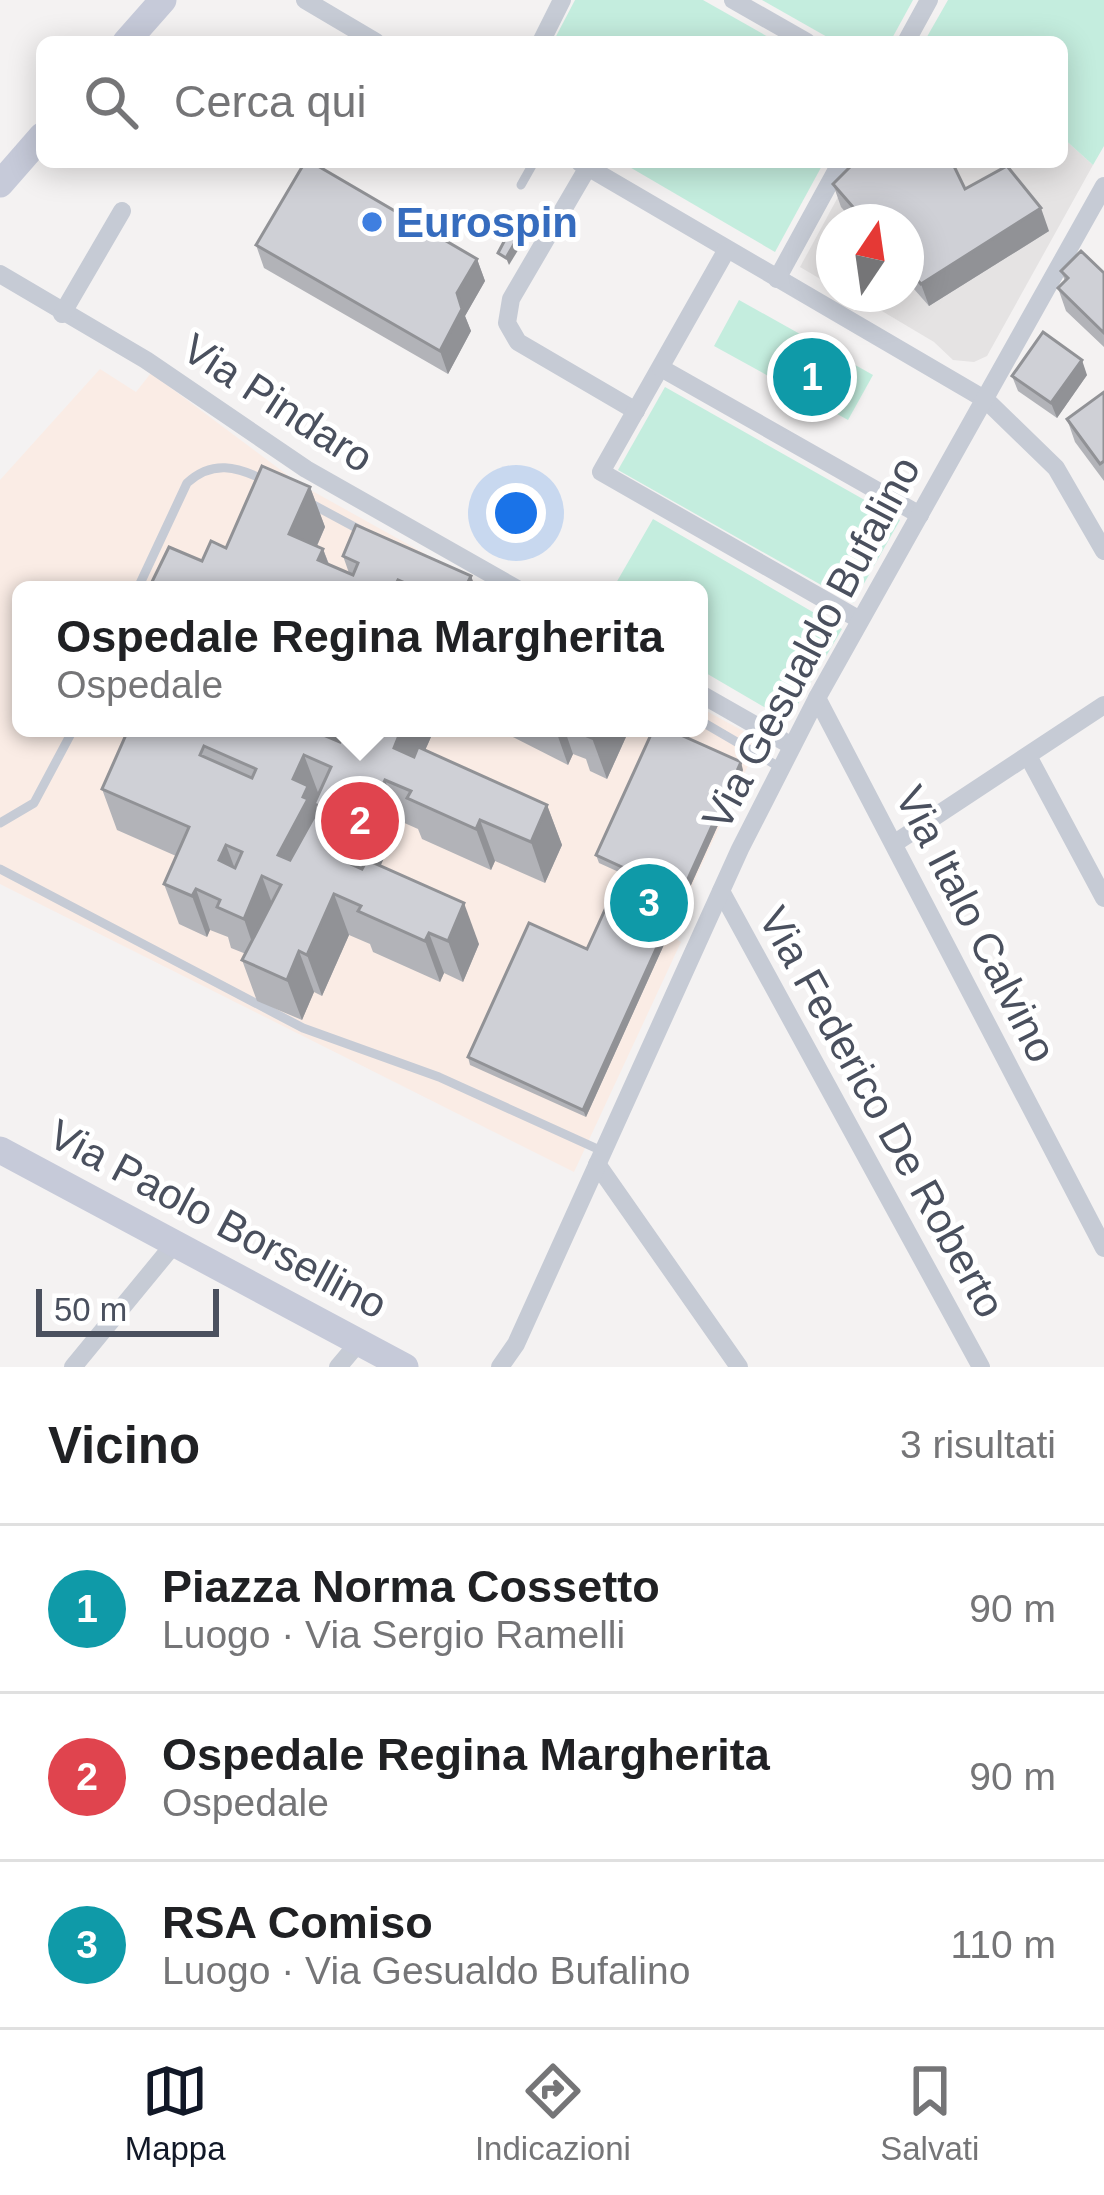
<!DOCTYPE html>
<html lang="it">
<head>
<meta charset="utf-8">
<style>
	body { margin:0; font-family:Arial,sans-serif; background:#f2f2f2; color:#202124 }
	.compass { position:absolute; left:816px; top:204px; width:108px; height:108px; border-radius:50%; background:#fff; box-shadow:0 6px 30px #0003; rotate:13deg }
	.scale { position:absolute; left:36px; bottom:30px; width:183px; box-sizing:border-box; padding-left:12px; border:6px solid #4a505e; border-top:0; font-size:33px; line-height:42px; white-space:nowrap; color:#4a505e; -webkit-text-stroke:9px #fff; paint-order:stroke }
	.you { position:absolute; left:516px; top:513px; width:42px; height:42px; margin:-30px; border:9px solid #fff; border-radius:50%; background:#1a73e8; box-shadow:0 0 0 18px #1a73e833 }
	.badge { display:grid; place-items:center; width:78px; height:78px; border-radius:50%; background:#111827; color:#fff; font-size:39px; font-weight:700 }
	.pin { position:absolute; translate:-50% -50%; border:6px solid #fff; box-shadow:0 3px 12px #0006 }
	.popup { position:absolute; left:12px; top:581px; width:696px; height:156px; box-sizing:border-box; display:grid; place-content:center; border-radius:18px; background:#fff; filter:drop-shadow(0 3px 9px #0005); font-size:39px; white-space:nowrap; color:#757577 }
	.popup b { font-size:45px; color:#202124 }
	.popup::after { content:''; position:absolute; left:50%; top:100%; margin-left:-24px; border:24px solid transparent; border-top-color:#fff }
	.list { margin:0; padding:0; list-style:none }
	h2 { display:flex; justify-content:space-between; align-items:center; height:156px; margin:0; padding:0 48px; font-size:51px }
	h2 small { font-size:39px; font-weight:400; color:#757577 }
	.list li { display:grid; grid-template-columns:78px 1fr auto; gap:36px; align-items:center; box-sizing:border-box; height:168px; padding:0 48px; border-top:3px solid #e0e0e0 }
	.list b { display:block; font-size:45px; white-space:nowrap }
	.list p { margin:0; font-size:39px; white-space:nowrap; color:#757577 }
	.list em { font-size:39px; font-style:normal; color:#757577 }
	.icon { flex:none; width:66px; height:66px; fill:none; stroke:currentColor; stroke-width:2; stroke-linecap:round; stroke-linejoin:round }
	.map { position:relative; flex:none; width:1104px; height:1367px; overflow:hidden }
	.search { position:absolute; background:#fff; box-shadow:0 6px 30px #0003; left:36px; right:36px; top:36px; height:132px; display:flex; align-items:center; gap:30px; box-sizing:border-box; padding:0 42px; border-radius:18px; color:#757577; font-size:45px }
	.sheet { height:660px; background:#fff }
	nav { display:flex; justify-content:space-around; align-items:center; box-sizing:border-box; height:168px; border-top:3px solid #e0e0e0; background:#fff; font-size:33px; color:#757577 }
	nav a { display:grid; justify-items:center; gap:6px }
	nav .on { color:#111827 }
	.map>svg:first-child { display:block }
	.education { fill:#e5e3e3 }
	.medical { fill:#faece5 }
	.green { fill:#c4edde }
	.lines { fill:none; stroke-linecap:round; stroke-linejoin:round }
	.lane { stroke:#c6cbd5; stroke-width:9 }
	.street { stroke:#c6cbd5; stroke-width:18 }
	.secondary { stroke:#c6cad9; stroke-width:27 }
	.wall { fill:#b2b3b8 }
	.shaded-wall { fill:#919296 }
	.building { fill:#cfd0d6; stroke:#919296; stroke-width:3; fill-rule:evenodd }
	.shop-dot { fill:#3f7fe0; stroke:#fff; stroke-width:4.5 }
	.labels { text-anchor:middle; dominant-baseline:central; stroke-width:10; stroke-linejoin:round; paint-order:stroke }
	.shop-label { font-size:42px; font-weight:bold; fill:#366cbe; stroke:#fff; text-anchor:start }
	.street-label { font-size:42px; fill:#4a505e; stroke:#fff }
</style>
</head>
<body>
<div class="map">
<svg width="1104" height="1367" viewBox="0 0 1104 1367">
	<rect width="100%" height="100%" fill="#f4f2f2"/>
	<!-- education -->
	<path class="education" d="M 1062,137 L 1093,165 L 987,356 L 974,362 L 953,360 L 934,342 L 860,298 L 857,301 L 845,294 L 906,294 L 906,222 L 834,222 L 834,287 L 800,267 L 857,162 L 1062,162 Z"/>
	<!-- medical -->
	<path class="medical" d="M 100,369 L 136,392 L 151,373 L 298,483 L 490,590 L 21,590 L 21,728 L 699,728 L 699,707 L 760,740 L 669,935 L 681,942 L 574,1172 L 0,884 L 0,480 Z"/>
	<!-- green -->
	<g class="green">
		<path d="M 575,0 L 703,0 L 777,42 L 553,42 Z"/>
		<path d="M 762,0 L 913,0 L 890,42 L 836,42 Z"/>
		<path d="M 948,0 L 1104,0 L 1104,146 L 1093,165 L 1062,137 L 1062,42 L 924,42 Z"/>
		<path d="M 621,162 L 824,162 L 775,252 Z"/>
		<path d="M 739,300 L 873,375 L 848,420 L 714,346 Z"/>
		<path d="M 665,387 L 900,520 L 853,603 L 618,470 Z"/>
		<path d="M 653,519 L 842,629 L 788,721 L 699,669 L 699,590 L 612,590 Z"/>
	</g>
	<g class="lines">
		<!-- lane -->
		<g class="lane">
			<path d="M 521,185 L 534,162"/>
			<path d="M 308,502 L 362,531"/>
			<path d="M 137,590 L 187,483 C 212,460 237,466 266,481"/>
			<path d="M 699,720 L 781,768"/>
			<path d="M 0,823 L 34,803 L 74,728"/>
			<path d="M 0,869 L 303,1028 L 439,1077 L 602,1151"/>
		</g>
		<!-- street -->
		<g class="street">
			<path d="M 305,0 L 376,42"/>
			<path d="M 733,0 L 807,42"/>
			<path d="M 541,42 L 562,0"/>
			<path d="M 906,42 L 929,0"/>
			<path d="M 579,162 L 986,400 L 1056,468 L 1104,551"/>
			<path d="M 588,167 L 511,299 L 507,323 L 518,342 L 636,411"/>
			<path d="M 726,251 L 601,472 L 860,620"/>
			<path d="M 0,274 L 146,360 L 306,469 L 519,590"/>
			<path d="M 777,279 L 841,162"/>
			<path d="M 62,314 L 122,211"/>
			<path d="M 661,368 L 920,515"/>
			<path d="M 699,693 L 792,746"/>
			<path d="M 817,698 L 1104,1248"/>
			<path d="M 1028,756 L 1104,898"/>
			<path d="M 895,843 L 1104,705"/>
			<path d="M 721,891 L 981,1367"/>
			<path d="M 597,1164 L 739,1367"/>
			<path d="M 73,1367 L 175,1243"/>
			<path d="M 338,1367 L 360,1341"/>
			<path d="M 500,1367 L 516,1344 L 740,849 L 817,698 L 1104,186"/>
		</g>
		<!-- secondary -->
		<g class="secondary">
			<path d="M 126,42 L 163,0"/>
			<path d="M 0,184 L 42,136"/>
			<path d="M 0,1150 L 405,1367"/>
		</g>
	</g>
	<!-- wall -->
	<g class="wall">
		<path d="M 954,166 L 965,189 L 1049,231 L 929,306 L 906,280 L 906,222 L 854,222 L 841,207 L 833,184 Z"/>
		<path d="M 256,245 L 477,259 L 485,281 L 465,316 L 471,331 L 448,374 L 264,268 Z"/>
		<path d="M 1061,271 L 1104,273 L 1104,347 L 1066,311 L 1058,288 L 1065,281 Z"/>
		<path d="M 1087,375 L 1057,418 L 1018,391 L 1012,376 Z"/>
		<path d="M 1104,392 L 1104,481 L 1075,442 L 1067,419 Z"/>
		<path d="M 310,487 L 325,527 L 317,546 L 323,549 L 329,564 L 349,573 L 343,556 L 471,576 L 476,590 L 195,590 L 202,561 L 226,548 Z"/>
		<path d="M 129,728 L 435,728 L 425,750 L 547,805 L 562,845 L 545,883 L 495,861 L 491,870 L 422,839 L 418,829 L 400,821 L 380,866 L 479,944 L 463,982 L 444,973 L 440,982 L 373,952 L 370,944 L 349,935 L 322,996 L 314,992 L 302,1020 L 257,1001 L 242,960 L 246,954 L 231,948 L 228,937 L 210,930 L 207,937 L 179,924 L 164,884 L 176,856 L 117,830 L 102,789 Z"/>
		<path d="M 495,728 L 630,728 L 607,779 L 590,771 L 586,759 L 573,754 L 568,765 Z"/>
		<path d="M 743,770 L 586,1117 L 470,1065 L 468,1057 L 587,949 L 621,873 L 599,863 L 596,855 Z"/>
	</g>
	<!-- shaded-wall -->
	<g class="shaded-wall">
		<path d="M 1041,208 L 1049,231 L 929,306 L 921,284 Z"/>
		<path d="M 517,239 L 520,247 L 509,265 L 506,258 Z"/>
		<path d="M 477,259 L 485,281 L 465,316 L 471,331 L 448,374 L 440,351 L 457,293 Z"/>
		<path d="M 1082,360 L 1087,375 L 1057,418 L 1051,403 Z"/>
		<path d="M 310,487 L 325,527 L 304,575 L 289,534 Z"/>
		<path d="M 323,549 L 338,590 L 318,560 Z"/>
		<path d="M 471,576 L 476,590 L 464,590 Z"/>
		<path d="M 316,728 L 349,728 L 331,767 L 314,731 Z"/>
		<path d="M 402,728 L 435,728 L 408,789 L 394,748 Z"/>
		<path d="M 555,728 L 564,728 L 573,754 L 568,765 Z"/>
		<path d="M 597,728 L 630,728 L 607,779 L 592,738 Z"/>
		<path d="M 304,755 L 319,795 L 315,804 L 323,827 L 292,896 L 278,855 L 293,779 Z"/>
		<path d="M 741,762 L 743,770 L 586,1117 L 583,1110 Z"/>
		<path d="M 385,780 L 400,821 L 371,888 L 356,847 Z"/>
		<path d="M 547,805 L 562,845 L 545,883 L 531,842 Z"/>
		<path d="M 480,820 L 495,861 L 491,870 L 476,829 Z"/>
		<path d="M 349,844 L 364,884 L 342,860 Z"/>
		<path d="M 226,845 L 241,885 L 219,860 Z"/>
		<path d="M 262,876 L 277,917 L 258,960 L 244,919 Z"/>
		<path d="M 196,889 L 210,930 L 207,937 L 192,896 Z"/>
		<path d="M 334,894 L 349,935 L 322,996 L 307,955 Z"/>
		<path d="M 464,903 L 479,944 L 463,982 L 448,941 Z"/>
		<path d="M 429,933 L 444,973 L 440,982 L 425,941 Z"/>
		<path d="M 299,951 L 314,992 L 302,1020 L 287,980 Z"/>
	</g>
	<!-- building -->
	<g class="building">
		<path d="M 305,162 L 311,162 L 477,259 L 457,293 L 462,309 L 440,351 L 256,245 Z"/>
		<path d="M 855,162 L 952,162 L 965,189 L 1007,166 L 1041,208 L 921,284 L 906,267 L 906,222 L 866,222 L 833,184 Z"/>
		<path d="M 508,234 L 517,239 L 506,258 L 498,253 Z"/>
		<path d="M 1081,251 L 1104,273 L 1104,333 L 1058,288 L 1068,278 L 1061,271 Z"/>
		<path d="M 1043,332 L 1082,360 L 1051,403 L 1012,376 Z"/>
		<path d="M 1104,392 L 1104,461 L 1100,464 L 1067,419 Z"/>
		<path d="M 262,466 L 310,487 L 289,534 L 323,549 L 318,560 L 353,575 L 358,563 L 343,556 L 356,525 L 471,576 L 464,590 L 410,590 L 412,586 L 398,580 L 393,590 L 212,590 L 198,584 L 195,590 L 148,590 L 169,547 L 202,561 L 211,541 L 226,548 Z"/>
		<path d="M 129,728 L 316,728 L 314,731 L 340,742 L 346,728 L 402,728 L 394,748 L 414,757 L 418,747 L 547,805 L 531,842 L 480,820 L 476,829 L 407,798 L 411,791 L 385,780 L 356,847 L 349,844 L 342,860 L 362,869 L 367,860 L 464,903 L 448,941 L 429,933 L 425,941 L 358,911 L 361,906 L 334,894 L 307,955 L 299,951 L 287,980 L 242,960 L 281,885 L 262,876 L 244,919 L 217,907 L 220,900 L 196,889 L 192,896 L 164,884 L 189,827 L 102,789 ZM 204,746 L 256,769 L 252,778 L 200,755 ZM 304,755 L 331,767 L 314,804 L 320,806 L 290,860 L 278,855 L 308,799 L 303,797 L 308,786 L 293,779 ZM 226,845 L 242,852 L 235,868 L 219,860 Z"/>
		<path d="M 577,728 L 597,728 L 592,738 L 575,731 Z"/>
		<path d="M 654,728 L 665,728 L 741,762 L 583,1110 L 468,1057 L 529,923 L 587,949 L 624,868 L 596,855 Z"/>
	</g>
	<!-- markers -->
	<circle class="shop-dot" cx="372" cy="222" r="12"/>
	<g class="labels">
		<!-- shop labels -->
		<g class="shop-label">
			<text x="396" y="222">Eurospin</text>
		</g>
		<!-- street labels -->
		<g class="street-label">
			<text transform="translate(278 403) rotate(33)">Via Pindaro</text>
			<text transform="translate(811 643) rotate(-62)">Via Gesualdo Bufalino</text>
			<text transform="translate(976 924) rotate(63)">Via Italo Calvino</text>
			<text transform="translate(882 1112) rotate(61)">Via Federico De Roberto</text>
			<text transform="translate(218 1219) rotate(28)">Via Paolo Borsellino</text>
		</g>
	</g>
</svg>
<svg class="compass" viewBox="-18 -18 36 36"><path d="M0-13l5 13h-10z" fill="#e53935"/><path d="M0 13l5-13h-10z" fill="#757577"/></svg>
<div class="scale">50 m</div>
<div class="you"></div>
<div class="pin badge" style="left:812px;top:377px;background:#0f9aa8">1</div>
<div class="pin badge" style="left:360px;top:821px;background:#e0444e">2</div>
<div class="popup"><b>Ospedale Regina Margherita</b>Ospedale</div>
<div class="pin badge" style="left:649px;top:903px;background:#0f9aa8">3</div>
<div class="search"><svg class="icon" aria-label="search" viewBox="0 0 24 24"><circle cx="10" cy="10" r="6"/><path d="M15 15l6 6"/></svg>Cerca qui</div>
</div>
<section class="sheet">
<h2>Vicino<small>3 risultati</small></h2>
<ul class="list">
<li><span class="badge" style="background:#0f9aa8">1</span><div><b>Piazza Norma Cossetto</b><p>Luogo · Via Sergio Ramelli</p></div><em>90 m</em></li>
<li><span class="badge" style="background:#e0444e">2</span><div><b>Ospedale Regina Margherita</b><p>Ospedale</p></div><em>90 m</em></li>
<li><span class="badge" style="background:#0f9aa8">3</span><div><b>RSA Comiso</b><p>Luogo · Via Gesualdo Bufalino</p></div><em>110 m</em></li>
</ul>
</section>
<nav>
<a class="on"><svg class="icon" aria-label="map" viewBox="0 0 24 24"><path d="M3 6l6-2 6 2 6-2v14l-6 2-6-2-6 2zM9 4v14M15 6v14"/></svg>Mappa</a>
<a><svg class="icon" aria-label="directions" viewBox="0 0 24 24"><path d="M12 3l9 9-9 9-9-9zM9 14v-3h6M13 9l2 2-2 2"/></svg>Indicazioni</a>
<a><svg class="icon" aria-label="saved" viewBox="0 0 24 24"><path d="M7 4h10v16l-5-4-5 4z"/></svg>Salvati</a>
</nav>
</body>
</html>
